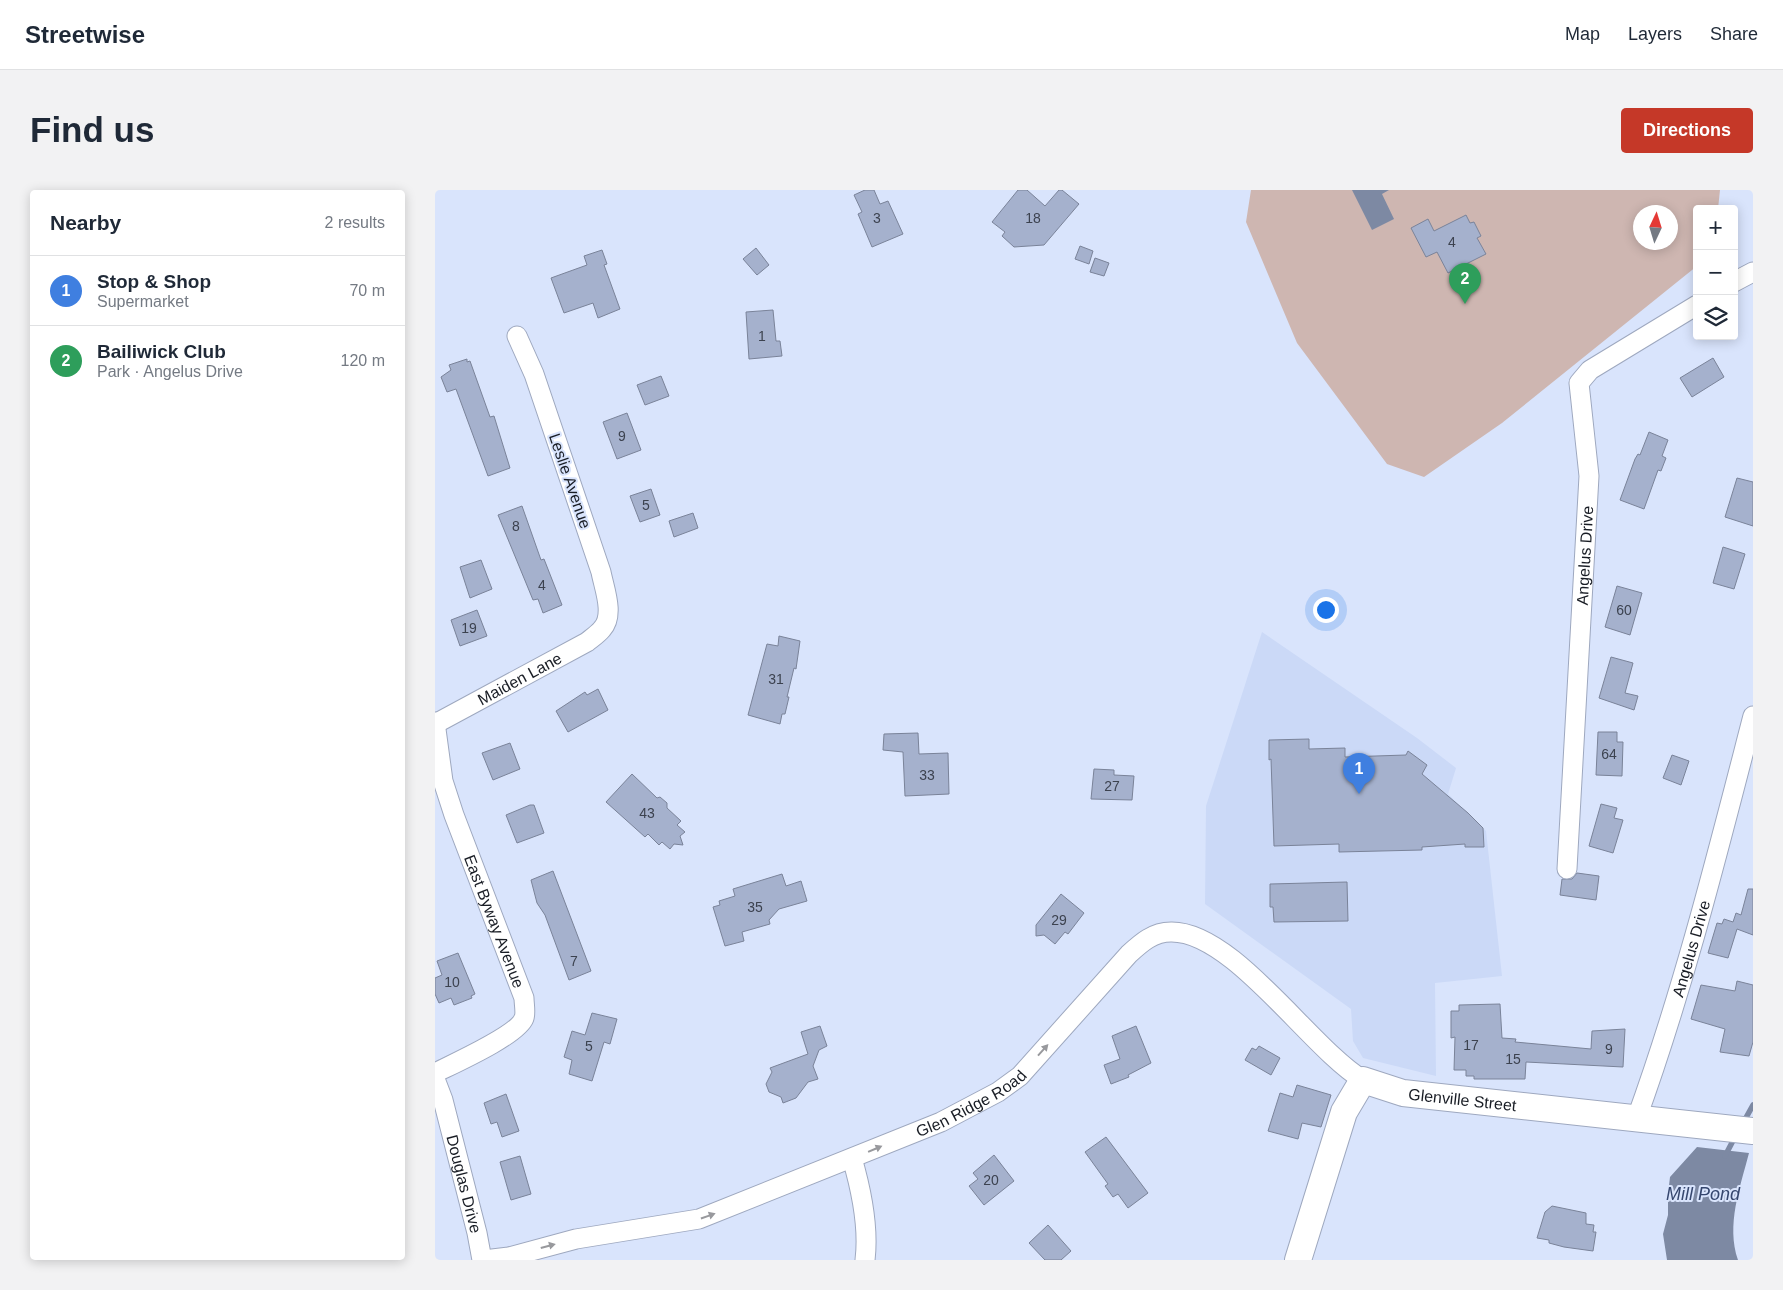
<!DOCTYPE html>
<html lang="en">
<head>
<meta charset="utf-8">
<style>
	body { margin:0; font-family:Helvetica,sans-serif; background:#f2f2f3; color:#1f2937 }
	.controls { position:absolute; right:15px; top:15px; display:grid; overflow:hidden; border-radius:5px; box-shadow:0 2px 12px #0003 }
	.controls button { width:45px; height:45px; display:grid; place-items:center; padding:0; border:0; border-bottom:1px solid #e0e1e3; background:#fff; color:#1f2937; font:25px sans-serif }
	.compass { position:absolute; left:1198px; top:15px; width:45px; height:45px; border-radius:50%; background:#fff; box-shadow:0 2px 12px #0003; rotate:4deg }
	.you { position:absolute; left:890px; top:419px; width:18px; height:18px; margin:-12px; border:4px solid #fff; border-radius:50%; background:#1a73e8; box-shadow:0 0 0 8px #1a73e833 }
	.badge { display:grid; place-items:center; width:32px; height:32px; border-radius:50%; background:#c53828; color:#fff; font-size:16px; font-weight:700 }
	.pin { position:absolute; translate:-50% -41px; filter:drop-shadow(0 1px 2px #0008) }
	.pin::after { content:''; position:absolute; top:26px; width:18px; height:15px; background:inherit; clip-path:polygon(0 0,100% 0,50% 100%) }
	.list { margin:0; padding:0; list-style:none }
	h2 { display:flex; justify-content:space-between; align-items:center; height:65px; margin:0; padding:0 20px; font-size:21px }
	h2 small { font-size:16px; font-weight:400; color:#747a83 }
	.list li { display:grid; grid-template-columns:32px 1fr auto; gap:15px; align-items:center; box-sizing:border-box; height:70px; padding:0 20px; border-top:1px solid #e0e1e3 }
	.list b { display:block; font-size:19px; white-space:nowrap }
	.list p { margin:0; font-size:16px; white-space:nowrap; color:#747a83 }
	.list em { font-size:16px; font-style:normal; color:#747a83 }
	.icon { flex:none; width:28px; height:28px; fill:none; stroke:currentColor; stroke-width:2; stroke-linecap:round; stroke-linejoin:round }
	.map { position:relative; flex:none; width:1318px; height:1070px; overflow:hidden; border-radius:5px }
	header { display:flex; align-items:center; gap:30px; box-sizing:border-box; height:70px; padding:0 25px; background:#fff; border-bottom:1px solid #e0e1e3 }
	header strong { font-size:24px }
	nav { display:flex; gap:28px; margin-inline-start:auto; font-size:18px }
	.intro { display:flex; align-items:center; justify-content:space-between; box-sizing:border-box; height:120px; padding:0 30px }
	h1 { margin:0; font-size:35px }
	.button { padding:12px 22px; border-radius:5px; background:#c53828; color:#fff; font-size:18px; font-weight:700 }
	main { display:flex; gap:30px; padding:0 30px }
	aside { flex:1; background:#fff; border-radius:5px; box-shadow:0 2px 12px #0003 }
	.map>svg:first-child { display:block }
	.built { fill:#cbd9f7 }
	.green { fill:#ceb6b1; fill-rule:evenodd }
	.water { fill:#7d89a3 }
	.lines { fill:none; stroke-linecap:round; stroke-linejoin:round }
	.stream { stroke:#7d89a3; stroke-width:5.5 }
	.building { fill:#a5b1cd; stroke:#7a8399 }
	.minor-casing { stroke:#9ea8bf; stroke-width:21 }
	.secondary-casing { stroke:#9ea8bf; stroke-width:28 }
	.minor { stroke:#fff; stroke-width:19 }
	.secondary { stroke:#fff; stroke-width:26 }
	.oneway { fill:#98999d }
	.labels { text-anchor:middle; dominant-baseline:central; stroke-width:4; stroke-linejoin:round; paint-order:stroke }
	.number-label { font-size:14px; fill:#3c424f }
	.street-label { font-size:16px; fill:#191d25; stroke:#d9e4fc }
	.water-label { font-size:18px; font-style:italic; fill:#35466e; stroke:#d9e4fc }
</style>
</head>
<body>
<header>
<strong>Streetwise</strong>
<nav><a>Map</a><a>Layers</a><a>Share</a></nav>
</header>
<div class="intro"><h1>Find us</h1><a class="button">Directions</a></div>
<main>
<aside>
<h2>Nearby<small>2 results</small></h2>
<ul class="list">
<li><span class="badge" style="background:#3f7fe0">1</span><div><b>Stop &amp; Shop</b><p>Supermarket</p></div><em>70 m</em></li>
<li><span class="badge" style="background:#2e9e5b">2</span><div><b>Bailiwick Club</b><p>Park · Angelus Drive</p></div><em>120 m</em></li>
</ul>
</aside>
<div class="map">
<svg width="1318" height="1070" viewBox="0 0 1318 1070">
	<rect width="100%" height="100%" fill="#d9e4fc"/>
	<!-- built -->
	<path class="built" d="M 827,442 L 982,548 L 1021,578 L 1013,604 L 1051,641 L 1067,786 L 1000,793 L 1001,886 L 928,868 L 918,851 L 916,819 L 770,714 L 771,616 Z"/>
	<!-- green -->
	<path class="green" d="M 816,0 L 1285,0 L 1283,19 L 1262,19 L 1262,76 L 1067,233 L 989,287 L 952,274 L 862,153 L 811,32 ZM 1206,22 L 1236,22 L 1236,52 L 1206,52 Z"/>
	<!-- water -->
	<g class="water">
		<path d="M 917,0 L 954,0 L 947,4 L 959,29 L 937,40 Z"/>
		<path d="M 1262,957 L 1314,963 C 1305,998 1291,1035 1303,1070 L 1232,1070 L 1228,1044 L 1233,1025 L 1233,1004 L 1235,987 Z"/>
	</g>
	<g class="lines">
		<!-- stream -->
		<g class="stream">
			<path d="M 1308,933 L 1318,915"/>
			<path d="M 1290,966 L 1301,945"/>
		</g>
	</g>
	<!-- building -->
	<g class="building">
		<path d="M 430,0 L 439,0 L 445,14 L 453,11 L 468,44 L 437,57 L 423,24 L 427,22 L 419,5 Z"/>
		<path d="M 583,0 L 592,0 L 610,16 L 624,0 L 627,0 L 644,14 L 609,55 L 579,57 L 567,46 L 570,42 L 557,32 Z"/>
		<path d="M 1031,25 L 1035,33 L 1039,32 L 1046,46 L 1042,48 L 1051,64 L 1013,83 L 1002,62 L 991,67 L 976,38 L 993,29 L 999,41 Z"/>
		<path d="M 645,56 L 658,61 L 654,74 L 640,69 Z"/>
		<path d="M 321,58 L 334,75 L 322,85 L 308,69 Z"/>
		<path d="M 167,60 L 172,74 L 169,75 L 185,119 L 163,128 L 158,113 L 129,123 L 116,88 L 152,75 L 149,66 Z"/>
		<path d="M 660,68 L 674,73 L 669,86 L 655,82 Z"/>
		<path d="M 338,120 L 341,151 L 345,151 L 347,166 L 314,169 L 311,122 Z"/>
		<path d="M 1278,168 L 1289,187 L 1257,207 L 1245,188 Z"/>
		<path d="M 32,169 L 32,172 L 35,171 L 55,227 L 59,226 L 75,278 L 53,286 L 21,199 L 12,202 L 6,187 L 16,180 L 14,175 Z"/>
		<path d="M 226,186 L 234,206 L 210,215 L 202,195 Z"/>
		<path d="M 192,223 L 206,260 L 182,269 L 168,232 Z"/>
		<path d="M 1214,242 L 1233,250 L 1227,266 L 1231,268 L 1226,281 L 1223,280 L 1209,319 L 1185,310 L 1200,269 L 1203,264 L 1205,265 Z"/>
		<path d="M 1302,288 L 1318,292 L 1318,336 L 1290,327 Z"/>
		<path d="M 216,299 L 225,325 L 205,332 L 195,306 Z"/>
		<path d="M 87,316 L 106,370 L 109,369 L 127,415 L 108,423 L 103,409 L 98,410 L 63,325 Z"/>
		<path d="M 258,323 L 263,338 L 239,347 L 234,331 Z"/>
		<path d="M 1288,357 L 1310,364 L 1299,399 L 1278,393 Z"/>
		<path d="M 46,370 L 57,399 L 35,408 L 25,377 Z"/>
		<path d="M 1182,396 L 1207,403 L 1195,445 L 1170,437 Z"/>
		<path d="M 42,420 L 52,446 L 25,456 L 16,430 Z"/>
		<path d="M 344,446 L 365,451 L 361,479 L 359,478 L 352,507 L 354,507 L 350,524 L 347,524 L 345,534 L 313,525 L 332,454 L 343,456 Z"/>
		<path d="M 1176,467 L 1198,473 L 1190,503 L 1203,506 L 1199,520 L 1164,508 Z"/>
		<path d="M 163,499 L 173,520 L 133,542 L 121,521 L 150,502 L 152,505 Z"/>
		<path d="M 1163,542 L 1182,542 L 1182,552 L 1188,552 L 1187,586 L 1161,585 Z"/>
		<path d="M 483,543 L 484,564 L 513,563 L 514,604 L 470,606 L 468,562 L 448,560 L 449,544 Z"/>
		<path d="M 874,549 L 874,559 L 910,558 L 910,567 L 971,565 L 973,561 L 992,575 L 987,584 L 1033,623 L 1048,638 L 1049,657 L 1030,657 L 1030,654 L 987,657 L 987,660 L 904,662 L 904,654 L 839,656 L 836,569 L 834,570 L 834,550 Z"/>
		<path d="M 75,553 L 85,579 L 58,590 L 47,563 Z"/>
		<path d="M 1237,565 L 1254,571 L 1246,595 L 1228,588 Z"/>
		<path d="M 659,579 L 679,580 L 679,585 L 699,586 L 697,610 L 656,609 Z"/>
		<path d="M 197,584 L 222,608 L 225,607 L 232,613 L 232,618 L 246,631 L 242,635 L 250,642 L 245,646 L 248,655 L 239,654 L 235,659 L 227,652 L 224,655 L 213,644 L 210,647 L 171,612 Z"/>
		<path d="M 1166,614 L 1182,618 L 1179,628 L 1188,630 L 1178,663 L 1154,656 Z"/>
		<path d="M 95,615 L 99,615 L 109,643 L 82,653 L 71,625 Z"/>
		<path d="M 118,681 L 156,781 L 134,790 L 110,725 L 102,713 L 96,690 Z"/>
		<path d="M 1142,683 L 1164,686 L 1161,710 L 1125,705 L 1127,689 L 1137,689 Z"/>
		<path d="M 347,684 L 351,696 L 366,691 L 372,711 L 344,719 L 334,730 L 335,734 L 307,742 L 309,751 L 290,756 L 278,717 L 285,715 L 284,711 L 300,706 L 298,699 Z"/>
		<path d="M 912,692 L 913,731 L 839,732 L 838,717 L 835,717 L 835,694 Z"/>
		<path d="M 1313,699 L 1318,699 L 1318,745 L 1302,739 L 1293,768 L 1273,763 L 1282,733 L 1287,734 L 1289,729 L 1298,732 L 1301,723 L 1306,725 Z"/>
		<path d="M 626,704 L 649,723 L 633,744 L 630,742 L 620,754 L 609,745 L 601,746 L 601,735 Z"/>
		<path d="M 23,763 L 40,804 L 36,806 L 37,808 L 19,815 L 16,808 L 4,813 L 0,804 L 0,788 L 7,785 L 2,771 Z"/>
		<path d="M 1302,791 L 1318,795 L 1318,852 L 1314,866 L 1285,862 L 1290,839 L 1256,829 L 1266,795 L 1300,801 Z"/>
		<path d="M 1065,814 L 1067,848 L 1081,849 L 1080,852 L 1156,859 L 1157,841 L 1190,839 L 1188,877 L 1091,872 L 1090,889 L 1039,889 L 1039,886 L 1031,886 L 1031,880 L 1019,880 L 1020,847 L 1016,848 L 1016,821 L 1024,821 L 1024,815 Z"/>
		<path d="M 157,823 L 182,829 L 175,854 L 169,852 L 157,891 L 134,884 L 137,870 L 129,867 L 137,841 L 150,845 Z"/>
		<path d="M 385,836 L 392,856 L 384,860 L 378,876 L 383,889 L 373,892 L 361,908 L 348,913 L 346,907 L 334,902 L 331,894 L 337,882 L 335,878 L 373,864 L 366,842 Z"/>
		<path d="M 701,836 L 716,873 L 693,885 L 694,887 L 676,894 L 669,875 L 685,869 L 677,846 Z"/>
		<path d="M 824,856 L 845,868 L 836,885 L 810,870 L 817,858 L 821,860 Z"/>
		<path d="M 862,895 L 896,905 L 886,937 L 867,933 L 863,949 L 833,941 L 845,903 L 858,907 Z"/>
		<path d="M 71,904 L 84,941 L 67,947 L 62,932 L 56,934 L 49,913 Z"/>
		<path d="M 671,947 L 713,1003 L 693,1018 L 683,1004 L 678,1007 L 670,996 L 673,994 L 650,962 Z"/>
		<path d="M 559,965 L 579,991 L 549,1015 L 534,996 L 543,989 L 538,983 Z"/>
		<path d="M 85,966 L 96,1004 L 76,1010 L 65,972 Z"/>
		<path d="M 1117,1016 L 1151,1023 L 1151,1034 L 1159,1035 L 1158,1042 L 1161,1042 L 1158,1061 L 1129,1057 L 1114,1053 L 1114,1050 L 1102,1048 L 1110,1022 Z"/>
		<path d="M 613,1035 L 636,1061 L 626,1070 L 610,1070 L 594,1053 Z"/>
	</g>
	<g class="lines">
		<defs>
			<g id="minor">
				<path d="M 1299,92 L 1318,82"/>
				<path id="s1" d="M 0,532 L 8,591 L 19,625 L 89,808 C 89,814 91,823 89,828 C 83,845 18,874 0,883"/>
				<path id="s2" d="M 0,534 L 152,452 C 157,448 163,444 167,439 C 180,425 169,398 166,382 L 99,184 L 82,146"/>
				<path id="s3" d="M 1132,679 L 1154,286 L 1144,193 L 1155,180 L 1262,115"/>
				<path id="s4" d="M 0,889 L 8,910 L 42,1043 L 47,1070"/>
				<path id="s5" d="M 1201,930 C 1249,798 1283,661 1318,526"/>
				<path d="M 417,968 C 426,999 434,1038 430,1070"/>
				<path id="s6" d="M 49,1070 L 74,1067 L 141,1049 L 264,1029 L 506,932 L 563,902 L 585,886 L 694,764 C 706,753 718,742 736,742 C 798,741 875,858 928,890"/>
			</g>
			<g id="secondary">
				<path id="s7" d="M 863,1070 L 909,922 L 928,890 L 968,903 L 1318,941"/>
			</g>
		</defs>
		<!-- minor casing -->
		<use href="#minor" class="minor-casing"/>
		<!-- secondary casing -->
		<use href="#secondary" class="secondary-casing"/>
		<!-- minor -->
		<use href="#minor" class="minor"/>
		<!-- secondary -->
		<use href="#secondary" class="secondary"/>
	</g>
	<!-- one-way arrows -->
	<defs><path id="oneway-solid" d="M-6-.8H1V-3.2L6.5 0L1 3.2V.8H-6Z" transform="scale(1.25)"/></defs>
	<g class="oneway">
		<use href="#oneway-solid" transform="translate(608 860) rotate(-48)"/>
		<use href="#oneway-solid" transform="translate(440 959) rotate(-23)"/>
		<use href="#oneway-solid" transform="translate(273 1026) rotate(-19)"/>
		<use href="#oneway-solid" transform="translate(113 1056) rotate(-15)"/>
	</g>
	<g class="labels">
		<!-- number labels -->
		<g class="number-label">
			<text x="442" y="28">3</text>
			<text x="598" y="28">18</text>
			<text x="1017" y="52">4</text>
			<text x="327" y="146">1</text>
			<text x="187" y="246">9</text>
			<text x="211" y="315">5</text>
			<text x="81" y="336">8</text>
			<text x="107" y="395">4</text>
			<text x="1189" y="420">60</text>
			<text x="34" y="438">19</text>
			<text x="341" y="489">31</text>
			<text x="1174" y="564">64</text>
			<text x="492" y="585">33</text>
			<text x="677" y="596">27</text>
			<text x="212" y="623">43</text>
			<text x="320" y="717">35</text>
			<text x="624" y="730">29</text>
			<text x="139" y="771">7</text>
			<text x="17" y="792">10</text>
			<text x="1036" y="855">17</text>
			<text x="154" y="856">5</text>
			<text x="1174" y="859">9</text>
			<text x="1078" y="869">15</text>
			<text x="556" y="990">20</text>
		</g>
		<!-- street labels -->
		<g class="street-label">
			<text transform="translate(135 291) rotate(71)">Leslie Avenue</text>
			<text stroke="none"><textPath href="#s3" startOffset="314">Angelus Drive</textPath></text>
			<text stroke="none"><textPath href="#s2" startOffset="96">Maiden Lane</textPath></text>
			<text stroke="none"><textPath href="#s1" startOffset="209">East Byway Avenue</textPath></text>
			<text stroke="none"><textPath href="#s5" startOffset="180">Angelus Drive</textPath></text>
			<text stroke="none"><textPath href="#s6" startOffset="515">Glen Ridge Road</textPath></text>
			<text stroke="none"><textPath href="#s7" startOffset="294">Glenville Street</textPath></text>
			<text stroke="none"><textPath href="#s4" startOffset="109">Douglas Drive</textPath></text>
		</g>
		<!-- water labels -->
		<g class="water-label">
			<text x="1268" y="1004">Mill Pond</text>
		</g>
	</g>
</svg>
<div class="controls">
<button>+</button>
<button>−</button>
<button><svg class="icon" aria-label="layers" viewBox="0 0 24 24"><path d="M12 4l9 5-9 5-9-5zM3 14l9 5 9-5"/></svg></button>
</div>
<svg class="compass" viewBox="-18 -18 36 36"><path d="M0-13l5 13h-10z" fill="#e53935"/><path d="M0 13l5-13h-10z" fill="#747a83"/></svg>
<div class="you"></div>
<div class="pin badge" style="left:924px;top:604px;background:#3f7fe0">1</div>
<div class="pin badge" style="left:1030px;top:114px;background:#2e9e5b">2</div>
</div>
</main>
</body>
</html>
